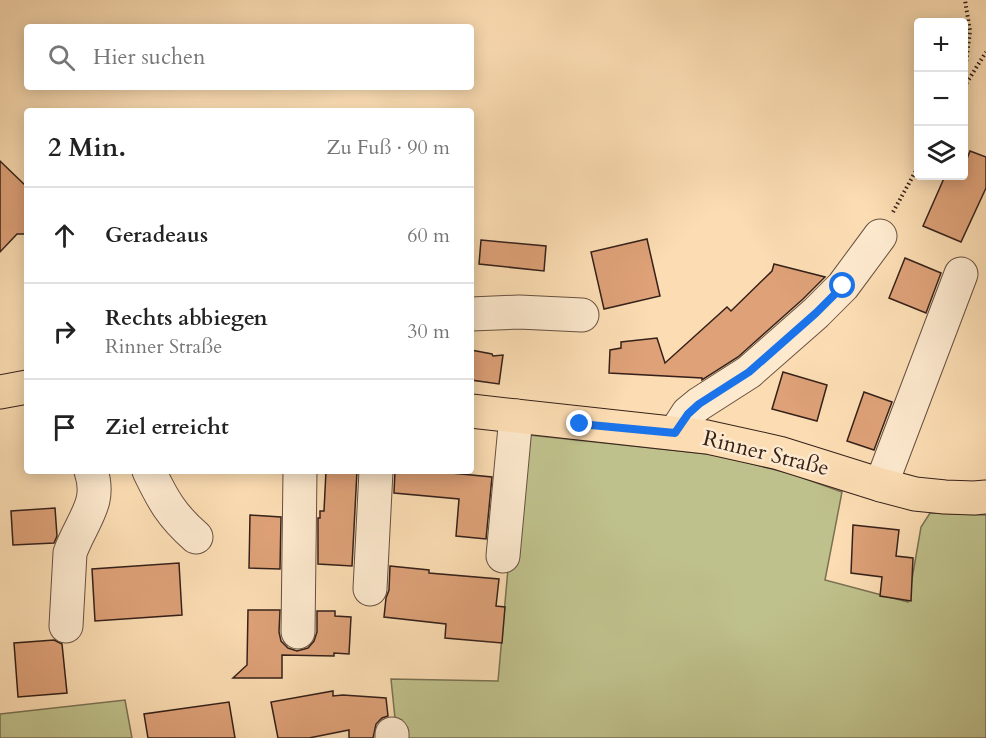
<!DOCTYPE html>
<html lang="de">
<head>
<meta charset="utf-8">
<style>
	body { margin:0; font-family:Cardo,serif; background:#f6f6f6; color:#222 }
	.controls { position:absolute; right:18px; top:18px; display:grid; overflow:hidden; border-radius:6px; box-shadow:0 3px 15px #0003 }
	.controls button { width:54px; height:54px; display:grid; place-items:center; padding:0; border:0; border-bottom:2px solid #e0e0e0; background:#fff; color:#222; font:30px sans-serif }
	.stop { position:absolute; width:18px; height:18px; margin:-14px; border:4px solid #1a73e8; border-radius:50%; background:#fff }
	.stop.end { background:#1a73e8; border-color:#fff; box-shadow:0 2px 6px #0008 }
	.list { margin:0; padding:0; list-style:none }
	h2 { display:flex; justify-content:space-between; align-items:center; height:78px; margin:0; padding:0 24px; font-size:26px }
	h2 small { font-size:20px; font-weight:400; color:#767676 }
	.list li { display:grid; grid-template-columns:39px 1fr auto; gap:18px; align-items:center; box-sizing:border-box; height:96px; padding:0 24px; border-top:2px solid #e0e0e0 }
	.list b { display:block; font-size:22px; white-space:nowrap }
	.list p { margin:0; font-size:20px; white-space:nowrap; color:#767676 }
	.list em { font-size:20px; font-style:normal; color:#767676 }
	.icon { flex:none; width:33px; height:33px; fill:none; stroke:currentColor; stroke-width:2; stroke-linecap:round; stroke-linejoin:round }
	.map { position:relative; flex:none; width:986px; height:738px; overflow:hidden }
	.search { position:absolute; background:#fff; box-shadow:0 3px 15px #0003; left:24px; top:24px; width:450px; height:66px; display:flex; align-items:center; gap:15px; box-sizing:border-box; padding:0 21px; border-radius:6px; color:#767676; font-size:22px }
	.panel { position:absolute; background:#fff; box-shadow:0 3px 15px #0003; left:24px; top:108px; width:450px; height:366px; border-radius:6px }
	.map>svg:first-child { display:block }
	.green { fill:#bfc18c; stroke:#7a7153; stroke-width:1.5 }
	.building { fill:#dea178; stroke:#35211a; stroke-width:1.5 }
	.lines { fill:none; stroke-linecap:round; stroke-linejoin:round }
	.minor-casing { stroke:#675040; stroke-width:35 }
	.major-casing { stroke:#35211a; stroke-width:35 }
	.path { stroke:#35211a; stroke-width:4; stroke-dasharray:1.5 3; stroke-linecap:butt }
	.minor { stroke:#fde9ce; stroke-width:33 }
	.major { stroke:#fcddb3; stroke-width:33 }
	.route { stroke:#1a73e8; stroke-width:8 }
	.labels { text-anchor:middle; dominant-baseline:central; stroke-width:5; stroke-linejoin:round; paint-order:stroke }
	.street-label { font-size:22px; fill:#35211a; stroke:#fde9ce }
</style>
</head>
<body>
<div class="map">
<svg width="986" height="738" viewBox="0 0 986 738">
	<rect width="100%" height="100%" fill="#fcddb3"/>
	<filter id="stains"><feTurbulence type="fractalNoise" baseFrequency=".00333" numOctaves="4"/><feColorMatrix values="0 0 0 0 .2 0 0 0 0 .09 0 0 0 0 .02 0 0 0 .5 -.17"/></filter>
	<radialGradient id="worn" r=".72"><stop offset=".6" stop-color="#630" stop-opacity="0"/><stop offset="1" stop-color="#630" stop-opacity=".3"/></radialGradient>
	<!-- green -->
	<g class="green">
		<path d="M 520,434 L 717,455 L 792,474 L 842,492 L 825,580 L 908,602 L 921,527 L 930,513 L 986,515 L 986,738 L 397,738 L 391,679 L 498,681 Z"/>
		<path d="M 125,700 L 132,738 L 0,738 L 0,714 Z"/>
	</g>
	<!-- building -->
	<g class="building">
		<path d="M 970,151 L 986,157 L 986,188 L 961,242 L 923,226 L 945,176 L 963,176 L 963,169 Z"/>
		<path d="M 0,161 L 27,187 L 27,234 L 17,234 L 0,252 Z"/>
		<path d="M 647,239 L 660,296 L 604,309 L 591,252 Z"/>
		<path d="M 481,240 L 546,246 L 544,271 L 479,264 Z"/>
		<path d="M 905,258 L 941,273 L 926,313 L 889,298 Z"/>
		<path d="M 774,264 L 825,277 L 803,299 L 738,357 L 702,380 L 702,378 L 609,373 L 610,350 L 621,348 L 621,342 L 657,338 L 665,363 L 727,307 L 731,311 L 772,271 Z"/>
		<path d="M 471,350 L 492,354 L 493,356 L 503,355 L 499,384 L 471,380 Z"/>
		<path d="M 783,372 L 827,385 L 817,421 L 772,409 Z"/>
		<path d="M 864,392 L 892,402 L 874,450 L 847,441 Z"/>
		<path d="M 326,471 L 357,471 L 352,566 L 318,564 L 318,518 L 320,518 L 320,511 L 324,511 Z"/>
		<path d="M 395,471 L 430,471 L 492,477 L 486,539 L 456,536 L 459,499 L 394,493 Z"/>
		<path d="M 55,508 L 57,536 L 54,543 L 13,545 L 11,511 Z"/>
		<path d="M 250,515 L 281,517 L 280,569 L 249,568 Z"/>
		<path d="M 853,525 L 899,530 L 896,556 L 913,558 L 911,601 L 880,596 L 882,577 L 851,573 Z"/>
		<path d="M 179,563 L 182,615 L 95,621 L 92,569 Z"/>
		<path d="M 390,566 L 429,570 L 429,573 L 499,579 L 496,606 L 505,607 L 502,643 L 445,638 L 446,624 L 384,617 L 386,598 L 389,590 Z"/>
		<path d="M 248,610 L 280,610 L 279,632 L 281,641 L 288,648 L 297,651 L 308,648 L 314,641 L 317,632 L 317,611 L 335,611 L 335,616 L 351,617 L 349,654 L 334,653 L 334,656 L 282,655 L 282,678 L 233,678 L 247,665 Z"/>
		<path d="M 54,640 L 62,644 L 67,693 L 18,697 L 14,643 Z"/>
		<path d="M 333,691 L 333,696 L 343,695 L 386,698 L 388,716 L 382,718 L 376,724 L 373,738 L 349,738 L 349,730 L 309,738 L 278,738 L 271,702 Z"/>
		<path d="M 229,702 L 235,738 L 148,738 L 144,714 Z"/>
	</g>
	<g class="lines">
		<defs>
			<g id="minor">
				<path d="M 471,314 L 519,312 L 582,315"/>
				<path d="M 675,433 L 688,413 L 699,404 L 749,372 L 816,313 L 843,286 L 880,236"/>
				<path d="M 149,471 C 163,500 171,515 196,537"/>
				<path d="M 881,485 L 961,274"/>
				<path d="M 503,556 L 516,416"/>
				<path d="M 370,589 L 376,471"/>
				<path d="M 66,626 L 70,553 C 76,535 89,517 93,500 C 95,491 94,480 91,471"/>
				<path d="M 298,632 L 300,471"/>
				<path d="M 392,734 L 392,738"/>
			</g>
			<g id="major">
				<path d="M 0,392 L 27,387"/>
				<path d="M 471,411 L 707,437 L 779,453 L 881,485 L 915,494 L 945,497 L 974,498 L 986,497"/>
			</g>
		</defs>
		<!-- minor casing -->
		<use href="#minor" class="minor-casing"/>
		<!-- major casing -->
		<use href="#major" class="major-casing"/>
		<!-- path -->
		<g class="path">
			<path d="M 964,79 L 970,31 L 965,0"/>
			<path d="M 964,87 L 986,52"/>
			<path d="M 893,212 L 918,167"/>
		</g>
		<!-- minor -->
		<use href="#minor" class="minor"/>
		<!-- major -->
		<use href="#major" class="major"/>
	</g>
	<g class="lines">
		<!-- route -->
		<path class="route" d="M 580,424 L 675,433 L 688,414 L 699,404 L 749,372 L 816,313 L 843,286"/>
	</g>
	<g class="labels">
		<!-- street labels -->
		<g class="street-label">
			<text transform="translate(766 453) rotate(14)">Rinner Straße</text>
		</g>
	</g>
	<rect width="100%" height="100%" filter="url(#stains)"/>
	<rect width="100%" height="100%" fill="url(#worn)"/>
</svg>
<div class="controls">
<button>+</button>
<button>−</button>
<button><svg class="icon" aria-label="layers" viewBox="0 0 24 24"><path d="M12 4l9 5-9 5-9-5zM3 14l9 5 9-5"/></svg></button>
</div>
<div class="stop" style="left:843px;top:286px"></div>
<div class="stop end" style="left:580px;top:424px"></div>
<div class="search"><svg class="icon" aria-label="search" viewBox="0 0 24 24"><circle cx="10" cy="10" r="6"/><path d="M15 15l6 6"/></svg>Hier suchen</div>
<section class="panel">
<h2>2 Min.<small>Zu Fuß · 90 m</small></h2>
<ul class="list">
<li><svg class="icon" aria-label="ahead" viewBox="0 0 24 24"><path d="M12 20V5M6 11l6-6 6 6"/></svg><div><b>Geradeaus</b></div><em>60 m</em></li>
<li><svg class="icon" aria-label="right" viewBox="0 0 24 24"><path d="M7 20v-9h11M14 6l5 5-5 5"/></svg><div><b>Rechts abbiegen</b><p>Rinner Straße</p></div><em>30 m</em></li>
<li><svg class="icon" aria-label="arrive" viewBox="0 0 24 24"><path d="M6 21V4h12l-3 4 3 4H6"/></svg><div><b>Ziel erreicht</b></div></li>
</ul>
</section>
</div>
</body>
</html>
